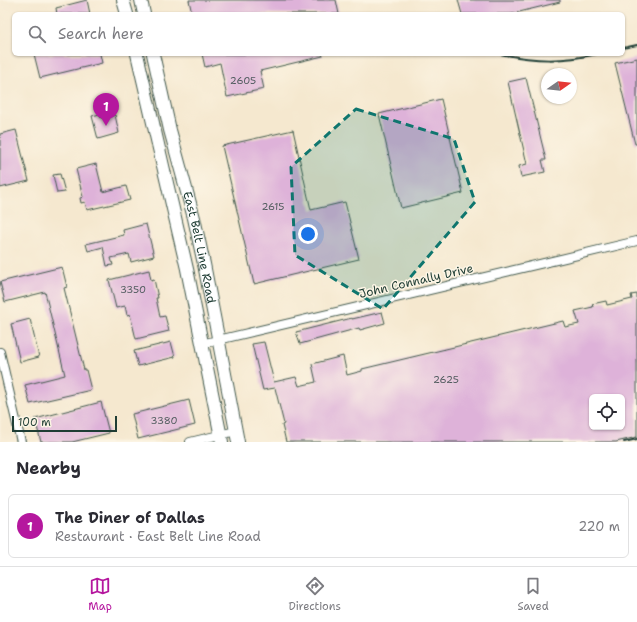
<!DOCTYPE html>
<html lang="en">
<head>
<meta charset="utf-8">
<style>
	body { margin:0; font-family:"Shantell Sans",sans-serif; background:#f7f7f7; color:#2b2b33 }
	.controls { position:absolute; right:12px; bottom:12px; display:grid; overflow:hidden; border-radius:6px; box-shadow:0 1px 3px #0004 }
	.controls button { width:36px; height:36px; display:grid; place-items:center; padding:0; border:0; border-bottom:1px solid #e1e1e2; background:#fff; color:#2b2b33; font:20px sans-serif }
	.compass { position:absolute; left:541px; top:68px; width:36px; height:36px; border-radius:50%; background:#fff; box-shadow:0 1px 3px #0004; rotate:76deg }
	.scale { position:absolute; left:12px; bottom:10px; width:105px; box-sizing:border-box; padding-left:4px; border:2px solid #1f3d34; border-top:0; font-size:11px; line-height:14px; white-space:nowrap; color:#1f3d34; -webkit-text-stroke:3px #fcf5e5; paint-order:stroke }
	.you { position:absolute; left:308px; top:234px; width:14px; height:14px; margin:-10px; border:3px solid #fff; border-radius:50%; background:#1a73e8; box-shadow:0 0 0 6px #1a73e833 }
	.badge { display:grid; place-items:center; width:26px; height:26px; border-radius:50%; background:#b5179e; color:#fff; font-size:13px; font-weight:700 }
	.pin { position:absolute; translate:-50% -33px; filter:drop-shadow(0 1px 2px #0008) }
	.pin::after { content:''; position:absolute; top:21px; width:14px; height:12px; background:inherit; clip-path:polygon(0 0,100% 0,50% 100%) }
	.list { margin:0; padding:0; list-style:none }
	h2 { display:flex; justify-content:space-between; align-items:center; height:52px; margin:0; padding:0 16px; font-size:17px }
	h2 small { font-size:13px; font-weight:400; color:#7c7c81 }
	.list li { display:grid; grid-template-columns:26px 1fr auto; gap:12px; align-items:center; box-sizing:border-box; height:64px; margin:0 8px 8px; padding:0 8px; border:1px solid #e1e1e2; border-radius:6px }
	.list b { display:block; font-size:15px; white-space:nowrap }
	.list p { margin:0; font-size:13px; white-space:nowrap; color:#7c7c81 }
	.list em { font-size:13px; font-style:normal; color:#7c7c81 }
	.icon { flex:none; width:22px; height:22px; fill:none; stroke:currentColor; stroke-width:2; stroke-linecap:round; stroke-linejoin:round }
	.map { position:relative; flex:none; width:637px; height:442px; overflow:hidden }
	.search { position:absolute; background:#fff; box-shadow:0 1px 3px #0004; left:12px; right:12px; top:12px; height:44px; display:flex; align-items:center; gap:10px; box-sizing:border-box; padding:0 14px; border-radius:6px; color:#7c7c81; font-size:15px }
	.sheet { height:124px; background:#fff }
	nav { display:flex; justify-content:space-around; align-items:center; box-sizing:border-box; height:56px; border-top:1px solid #e1e1e2; background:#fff; font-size:11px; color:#7c7c81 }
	nav a { display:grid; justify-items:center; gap:2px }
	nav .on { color:#b5179e }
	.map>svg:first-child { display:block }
	.building { fill:#deb2d9; fill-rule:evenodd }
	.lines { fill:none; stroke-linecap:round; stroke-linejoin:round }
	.street-casing { stroke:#3f574b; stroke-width:10 }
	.primary-casing { stroke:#3f574b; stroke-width:14 }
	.street { stroke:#fff; stroke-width:8 }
	.primary { stroke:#fff; stroke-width:12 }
	.rail { stroke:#1f3d34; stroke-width:2 }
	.marked { fill:#0f766e; fill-opacity:0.2; stroke:#0f766e; stroke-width:3; stroke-dasharray:8 5; stroke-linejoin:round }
	.labels { text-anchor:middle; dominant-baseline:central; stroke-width:3; stroke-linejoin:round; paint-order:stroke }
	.number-label { font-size:10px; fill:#4f5a5d }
	.street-label { font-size:12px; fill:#1f3d34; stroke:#fcf5e5 }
</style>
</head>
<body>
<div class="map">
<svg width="637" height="442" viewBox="0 0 637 442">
	<rect width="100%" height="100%" fill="#fcf5e5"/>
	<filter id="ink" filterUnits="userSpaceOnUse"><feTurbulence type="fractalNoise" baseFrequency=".025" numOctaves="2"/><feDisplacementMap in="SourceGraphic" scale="8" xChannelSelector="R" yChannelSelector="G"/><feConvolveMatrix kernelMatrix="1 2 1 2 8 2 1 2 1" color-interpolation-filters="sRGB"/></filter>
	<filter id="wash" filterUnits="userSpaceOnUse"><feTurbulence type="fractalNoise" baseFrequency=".012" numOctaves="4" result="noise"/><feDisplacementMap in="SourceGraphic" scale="16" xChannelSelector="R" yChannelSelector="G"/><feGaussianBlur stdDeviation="0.9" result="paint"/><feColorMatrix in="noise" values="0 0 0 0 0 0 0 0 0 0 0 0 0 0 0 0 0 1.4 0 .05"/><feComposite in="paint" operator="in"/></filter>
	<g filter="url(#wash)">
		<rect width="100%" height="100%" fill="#f5e8cf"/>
		<g id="blocks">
			<!-- building -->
			<g class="building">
				<path d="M 87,0 L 90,14 L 57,14 L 56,8 Z"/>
				<path d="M 189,0 L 336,0 L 339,14 L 192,14 Z"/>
				<path d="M 458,0 L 560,0 L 560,2 L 511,14 L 462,14 Z"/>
				<path d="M 34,54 L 100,54 L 102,63 L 40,78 Z"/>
				<path d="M 202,54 L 322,54 L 323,56 L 260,71 L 264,89 L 227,97 L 220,63 L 205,67 Z"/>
				<path d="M 637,58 L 637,144 L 635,144 L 615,63 Z"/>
				<path d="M 526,78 L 546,160 L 542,160 L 545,172 L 521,177 L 519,166 L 527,164 L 508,82 Z"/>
				<path d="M 441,99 L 463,193 L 401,208 L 379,114 Z"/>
				<path d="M 100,114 L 101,118 L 115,115 L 119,133 L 98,139 L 92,116 Z"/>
				<path d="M 16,130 L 29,181 L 0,188 L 0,134 Z"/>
				<path d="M 293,130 L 311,210 L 345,202 L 359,259 L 254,284 L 222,146 Z"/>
				<path d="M 96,164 L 103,192 L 126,186 L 130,200 L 87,210 L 85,202 L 81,203 L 80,198 L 83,197 L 76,169 Z"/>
				<path d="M 60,174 L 65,192 L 57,193 L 53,175 Z"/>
				<path d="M 146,224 L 154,256 L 131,262 L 129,254 L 111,258 L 113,265 L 107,266 L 103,247 L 88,251 L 86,244 L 124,235 L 123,230 Z"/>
				<path d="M 62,267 L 67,287 L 64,288 L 84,370 L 86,370 L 91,390 L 30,404 L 25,385 L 65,375 L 45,292 L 5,302 L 0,282 Z"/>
				<path d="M 149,270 L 151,280 L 154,279 L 158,298 L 156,298 L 160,317 L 165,316 L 169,331 L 136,339 L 130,314 L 127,315 L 125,306 L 116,308 L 109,280 Z"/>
				<path d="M 637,294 L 637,437 L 616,442 L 286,442 L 282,425 L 284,424 L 275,388 L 263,390 L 252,344 L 264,342 L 274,382 L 296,377 L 299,386 L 316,382 L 312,364 L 343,356 L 347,375 L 362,371 L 362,369 L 563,321 L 565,327 L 579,324 L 575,311 L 593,307 L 592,304 L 606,301 L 607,305 L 632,299 L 631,295 ZM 592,397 L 622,397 L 622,427 L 592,427 Z"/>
				<path d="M 382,312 L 385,323 L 360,330 L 359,328 L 300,344 L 296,332 L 352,318 L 352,319 Z"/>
				<path d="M 30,319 L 39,357 L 20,362 L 11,324 Z"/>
				<path d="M 171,342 L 175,357 L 138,366 L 134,351 Z"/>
				<path d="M 189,400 L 195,425 L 138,439 L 132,414 Z"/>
				<path d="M 101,402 L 109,433 L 72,442 L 41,442 L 35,419 Z"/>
			</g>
		</g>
	</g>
	<g filter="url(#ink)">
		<use href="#blocks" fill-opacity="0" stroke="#3f574b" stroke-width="1"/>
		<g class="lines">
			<defs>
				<g id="street">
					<path d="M 201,344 L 637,241"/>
					<path d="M 0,352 L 21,442"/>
					<path d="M 190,442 L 236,431"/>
				</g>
				<g id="primary">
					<path d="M 123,0 L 127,14"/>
					<path d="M 141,0 L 144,14"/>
					<path d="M 137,54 L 187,269 L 222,442"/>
					<path id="s1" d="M 153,54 L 170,130 L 194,218 L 204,264 L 238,442"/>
				</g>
			</defs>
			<!-- street casing -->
			<use href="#street" class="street-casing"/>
			<!-- primary casing -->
			<use href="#primary" class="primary-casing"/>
			<!-- street -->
			<use href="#street" class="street"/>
			<!-- primary -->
			<use href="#primary" class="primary"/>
			<!-- rail -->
			<g class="rail">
				<path d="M 623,48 L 637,45"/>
				<path d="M 500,54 C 535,61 562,62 597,54"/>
				<path d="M 624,442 L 637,439"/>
			</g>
		</g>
	</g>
	<!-- marked area -->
	<path class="marked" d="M 356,109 L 454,139 L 475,202 L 383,309 L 295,255 L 291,167 Z"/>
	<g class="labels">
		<!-- number labels -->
		<g class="number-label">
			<text x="243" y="80">2605</text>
			<text x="273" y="206">2615</text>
			<text x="133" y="289">3350</text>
			<text x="446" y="379">2625</text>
			<text x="164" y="420">3380</text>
		</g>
		<!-- street labels -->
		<g class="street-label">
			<text stroke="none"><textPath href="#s1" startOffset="199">East Belt Line Road</textPath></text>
			<text transform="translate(416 281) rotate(-13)">John Connally Drive</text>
		</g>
	</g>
</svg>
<div class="controls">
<button><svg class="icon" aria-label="locate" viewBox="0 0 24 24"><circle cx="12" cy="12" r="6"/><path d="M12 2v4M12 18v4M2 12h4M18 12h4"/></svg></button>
</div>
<svg class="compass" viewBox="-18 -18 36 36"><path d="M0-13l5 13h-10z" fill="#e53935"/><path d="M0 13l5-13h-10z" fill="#7c7c81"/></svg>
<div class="scale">100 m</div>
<div class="you"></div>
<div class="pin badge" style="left:106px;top:126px">1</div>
<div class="search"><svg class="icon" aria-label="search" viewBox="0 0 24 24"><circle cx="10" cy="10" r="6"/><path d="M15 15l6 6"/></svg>Search here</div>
</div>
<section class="sheet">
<h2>Nearby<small></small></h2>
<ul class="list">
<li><span class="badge">1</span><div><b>The Diner of Dallas</b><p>Restaurant · East Belt Line Road</p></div><em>220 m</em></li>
</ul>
</section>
<nav>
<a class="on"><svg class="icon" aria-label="map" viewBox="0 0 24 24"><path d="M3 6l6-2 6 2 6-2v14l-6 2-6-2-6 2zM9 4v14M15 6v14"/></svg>Map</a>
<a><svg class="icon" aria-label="directions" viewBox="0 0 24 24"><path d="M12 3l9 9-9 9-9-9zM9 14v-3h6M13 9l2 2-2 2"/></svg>Directions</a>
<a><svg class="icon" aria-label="saved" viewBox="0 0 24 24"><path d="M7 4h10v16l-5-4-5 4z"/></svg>Saved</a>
</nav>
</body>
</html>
